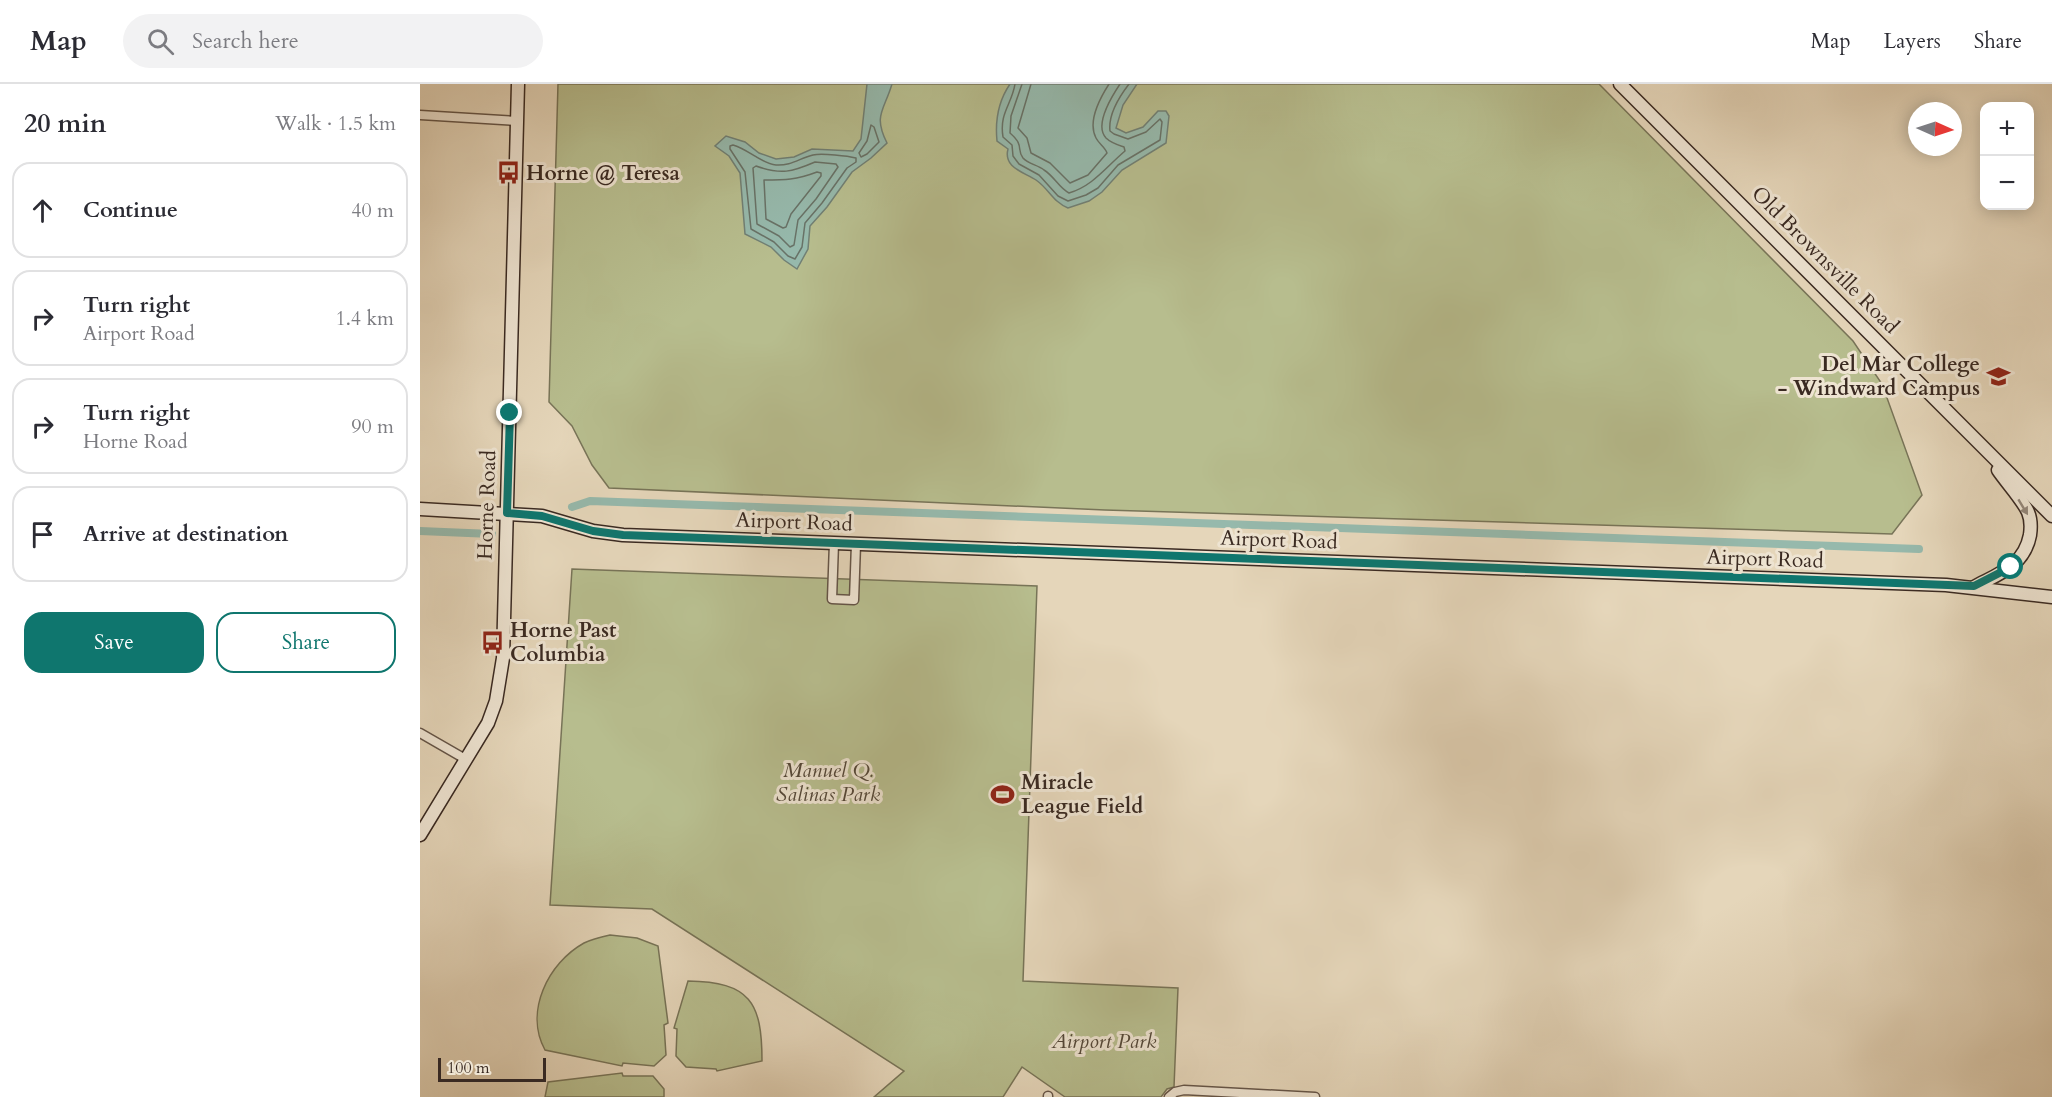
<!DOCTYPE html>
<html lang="en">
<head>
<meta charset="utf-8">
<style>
	body { margin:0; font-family:Cardo,serif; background:#f2f2f3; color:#2b2b33 }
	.controls { position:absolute; right:18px; top:18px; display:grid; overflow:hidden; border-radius:12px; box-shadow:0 3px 15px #0003 }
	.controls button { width:54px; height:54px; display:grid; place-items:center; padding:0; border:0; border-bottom:2px solid #e1e1e2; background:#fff; color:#2b2b33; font:30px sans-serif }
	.compass { position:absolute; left:1488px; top:18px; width:54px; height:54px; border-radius:50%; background:#fff; box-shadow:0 3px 15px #0003; rotate:93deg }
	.scale { position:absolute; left:18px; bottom:15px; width:108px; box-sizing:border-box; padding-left:6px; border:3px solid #3a2a22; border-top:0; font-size:16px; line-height:21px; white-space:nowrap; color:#3a2a22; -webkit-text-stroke:4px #eee4d2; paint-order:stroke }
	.stop { position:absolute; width:18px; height:18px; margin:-14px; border:4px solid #0f766e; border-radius:50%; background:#fff }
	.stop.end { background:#0f766e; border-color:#fff; box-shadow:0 2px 6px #0008 }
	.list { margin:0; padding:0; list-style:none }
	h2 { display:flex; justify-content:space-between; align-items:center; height:78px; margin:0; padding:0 24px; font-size:26px }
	h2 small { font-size:20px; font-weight:400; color:#7c7c81 }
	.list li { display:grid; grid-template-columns:39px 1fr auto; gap:18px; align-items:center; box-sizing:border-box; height:96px; margin:0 12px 12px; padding:0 12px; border:2px solid #e1e1e2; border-radius:18px }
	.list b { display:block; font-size:22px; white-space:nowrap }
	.list p { margin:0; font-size:20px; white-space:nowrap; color:#7c7c81 }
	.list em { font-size:20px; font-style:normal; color:#7c7c81 }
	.actions { display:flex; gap:12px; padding:18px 24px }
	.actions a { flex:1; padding:14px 0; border:2px solid #0f766e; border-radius:18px; text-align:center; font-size:21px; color:#0f766e }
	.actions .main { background:#0f766e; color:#fff }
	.icon { flex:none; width:33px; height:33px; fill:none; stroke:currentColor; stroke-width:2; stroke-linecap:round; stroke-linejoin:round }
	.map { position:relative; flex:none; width:1632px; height:1013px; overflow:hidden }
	header { display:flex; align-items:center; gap:36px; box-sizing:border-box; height:84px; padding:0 30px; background:#fff; border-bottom:2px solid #e1e1e2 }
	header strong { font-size:28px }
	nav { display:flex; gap:33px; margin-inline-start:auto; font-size:21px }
	.search { width:420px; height:54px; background:#f2f2f3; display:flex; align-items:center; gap:15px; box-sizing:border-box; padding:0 21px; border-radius:33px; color:#7c7c81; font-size:22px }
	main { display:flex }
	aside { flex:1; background:#fff }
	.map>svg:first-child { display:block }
	.green { fill:#b7bd8e; stroke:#787458; stroke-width:1.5 }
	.water { fill:#96b9ac; stroke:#718075; stroke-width:1.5 }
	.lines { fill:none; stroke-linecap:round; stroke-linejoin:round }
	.shore { stroke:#687267; stroke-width:1.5 }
	.canal { stroke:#96b9ac; stroke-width:8 }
	.street-casing { stroke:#655548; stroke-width:11 }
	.secondary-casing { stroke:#3a2a22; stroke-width:15 }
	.street { stroke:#eee4d2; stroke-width:8 }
	.secondary { stroke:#eee4d2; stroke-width:12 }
	.oneway { fill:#94877a }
	.route { stroke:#0f766e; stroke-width:8 }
	.labels { text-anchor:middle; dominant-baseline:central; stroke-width:6; stroke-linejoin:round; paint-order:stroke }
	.poi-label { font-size:21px; font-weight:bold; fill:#3a2a22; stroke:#eee4d2; text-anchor:start }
	.street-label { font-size:21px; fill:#3a2a22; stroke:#eee4d2 }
	.park-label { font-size:21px; font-style:italic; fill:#534738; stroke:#eee4d2 }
</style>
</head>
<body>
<header>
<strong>Map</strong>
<div class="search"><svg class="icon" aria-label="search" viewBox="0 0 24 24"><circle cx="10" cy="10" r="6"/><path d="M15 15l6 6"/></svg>Search here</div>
<nav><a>Map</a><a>Layers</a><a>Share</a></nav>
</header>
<main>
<aside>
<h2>20 min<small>Walk · 1.5 km</small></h2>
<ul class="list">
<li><svg class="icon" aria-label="ahead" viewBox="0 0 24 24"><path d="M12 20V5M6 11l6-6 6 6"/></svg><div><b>Continue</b></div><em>40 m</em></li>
<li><svg class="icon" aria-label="right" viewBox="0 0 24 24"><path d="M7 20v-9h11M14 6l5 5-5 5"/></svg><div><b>Turn right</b><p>Airport Road</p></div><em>1.4 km</em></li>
<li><svg class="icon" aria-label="right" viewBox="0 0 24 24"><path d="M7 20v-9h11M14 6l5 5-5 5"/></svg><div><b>Turn right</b><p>Horne Road</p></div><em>90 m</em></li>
<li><svg class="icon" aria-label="arrive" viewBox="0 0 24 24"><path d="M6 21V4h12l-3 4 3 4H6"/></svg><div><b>Arrive at destination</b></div></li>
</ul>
<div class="actions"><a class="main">Save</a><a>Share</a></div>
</aside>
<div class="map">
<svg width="1632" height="1013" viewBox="0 0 1632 1013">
	<rect width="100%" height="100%" fill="#e5d6ba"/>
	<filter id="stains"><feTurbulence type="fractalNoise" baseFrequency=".00333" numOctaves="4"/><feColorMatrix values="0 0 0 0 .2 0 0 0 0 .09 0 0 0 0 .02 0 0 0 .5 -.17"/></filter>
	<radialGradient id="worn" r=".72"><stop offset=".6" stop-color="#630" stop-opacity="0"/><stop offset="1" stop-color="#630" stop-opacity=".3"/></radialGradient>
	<!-- green -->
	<g class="green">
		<path d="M 138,0 L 1179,0 L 1433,257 L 1462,300 L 1502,411 L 1472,450 L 685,426 L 189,404 L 172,381 L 152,342 L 129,318 Z"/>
		<path d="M 152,485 L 617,502 L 603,897 L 758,904 L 754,1003 L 747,1005 L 741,1013 L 645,1013 L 602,983 L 583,1013 L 454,1013 L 484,987 L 232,825 L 130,821 Z"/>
		<path d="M 190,851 L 217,854 L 238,862 L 248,939 L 244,941 L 246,971 L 234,982 L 203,979 L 202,982 L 125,966 C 104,928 128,879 164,859 C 172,855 181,853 190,851 Z"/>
		<path d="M 268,897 C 330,898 342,918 342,977 L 297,987 L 296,985 L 266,983 L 256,972 L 257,945 L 254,944 Z"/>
		<path d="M 202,989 L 203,992 L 233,992 L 244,1005 L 244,1013 L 125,1013 L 128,998 Z"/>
	</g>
	<!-- water -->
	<g class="water">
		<path d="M 447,0 L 472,0 C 464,27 453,31 467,59 L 451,74 L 432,88 L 407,123 L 390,142 L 388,165 L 377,185 L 364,176 L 351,163 L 325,150 L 320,89 L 309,72 L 295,62 L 306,52 L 325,58 L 339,69 L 356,75 L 374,73 L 392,65 L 433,67 L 441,55 Z"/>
		<path d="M 590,0 L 717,0 L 703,21 L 696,44 L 706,49 L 723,43 L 738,27 L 746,27 L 749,32 L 746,59 L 702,86 L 682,108 L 669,117 L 648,124 C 633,118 629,105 616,96 C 604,88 583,84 588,65 L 577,57 C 575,37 579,16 590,0 Z"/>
	</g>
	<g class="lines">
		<!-- shore -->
		<g class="shore">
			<path d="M 595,0 C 592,20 579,29 583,53 L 592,61 L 593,72 L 599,80 L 619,91 L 638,112 L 648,117 L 666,111 L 678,104 L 698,81 L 740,56 L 742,38 L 740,35 L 726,48 L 708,55 L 694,50 L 690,47 C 688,30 699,13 709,0"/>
			<path d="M 602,0 L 591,32 L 590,49 C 605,62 596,65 603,74 C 608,80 618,81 624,86 C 634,92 639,104 649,109 C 673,102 686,83 705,67 L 704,63 C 698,61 691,59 686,54 C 674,41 692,12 700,0"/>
			<path d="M 611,0 L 598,44 L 607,54 L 611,69 L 630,79 L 650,99 L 668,91 L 687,69 C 685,63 679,60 676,54 C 667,37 680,14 689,0"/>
			<path d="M 451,41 L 454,43 L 459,58 L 447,70 L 441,73 L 439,69 L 447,57 Z"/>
			<path d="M 313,61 C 328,65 340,79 356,81 C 371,82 380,74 393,71 C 402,69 428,72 436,74 L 436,78 L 427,84 L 402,119 L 385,139 L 382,163 L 375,175 L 368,172 L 354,158 L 331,145 L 325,88 L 310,65 L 310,62 Z"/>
			<path d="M 395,78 L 416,80 L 418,83 L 396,115 L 378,136 L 374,161 L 370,163 L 359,152 L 337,140 L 333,84 L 336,82 C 361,91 372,88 395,78 Z"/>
			<path d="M 397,88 L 401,89 L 401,92 L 371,130 L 366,143 L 363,144 L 346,135 L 344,96 C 365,96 376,96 397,88 Z"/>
		</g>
		<!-- canal -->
		<g class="canal">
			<path d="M 152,423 L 170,417 L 1499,465"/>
			<path d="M 0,447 L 72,450"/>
		</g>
		<defs>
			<g id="street">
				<path d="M 0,31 L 98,37"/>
				<path d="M 414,459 L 412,515 L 434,516 L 436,460"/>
				<path d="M 0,649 L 47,676"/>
				<path d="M 628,1013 L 628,1012"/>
				<path d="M 749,1013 L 755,1008 L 764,1006 L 895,1013"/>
			</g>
			<g id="secondary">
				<path d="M 1200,0 L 1632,432"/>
				<path d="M 0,425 L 122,432 L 173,447 L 203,451 L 1526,501 L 1632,513"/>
				<path d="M 1554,503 C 1580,489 1604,482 1610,451 C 1611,444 1611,435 1608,428 C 1602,415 1586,398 1578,386"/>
				<path d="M 0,751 L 68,639 L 76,617 L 83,574 L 98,0"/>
			</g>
		</defs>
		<!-- street casing -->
		<use href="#street" class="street-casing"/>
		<!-- secondary casing -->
		<use href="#secondary" class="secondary-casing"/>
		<!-- street -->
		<use href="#street" class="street"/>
		<!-- secondary -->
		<use href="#secondary" class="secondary"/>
	</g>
	<!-- one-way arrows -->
	<defs><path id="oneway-solid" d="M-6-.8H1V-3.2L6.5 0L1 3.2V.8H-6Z" transform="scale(1.5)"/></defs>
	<use class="oneway" href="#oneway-solid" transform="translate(1603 423) rotate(59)"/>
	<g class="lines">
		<!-- route -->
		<path class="route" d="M 90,329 L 87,429 L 122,432 L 173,447 L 203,451 L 1554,502 L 1591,483"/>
	</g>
	<!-- icons -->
	<defs>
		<symbol id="bus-bare" viewBox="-9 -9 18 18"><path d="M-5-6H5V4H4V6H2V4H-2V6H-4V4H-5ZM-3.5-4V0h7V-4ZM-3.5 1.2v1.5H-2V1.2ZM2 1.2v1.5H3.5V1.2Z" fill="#8f2418" stroke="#eee4d2" stroke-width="2.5" paint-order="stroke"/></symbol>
		<symbol id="university-bare" viewBox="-9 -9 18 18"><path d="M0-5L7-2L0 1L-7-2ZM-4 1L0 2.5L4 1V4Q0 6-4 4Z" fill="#8f2418" stroke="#eee4d2" stroke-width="2.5" paint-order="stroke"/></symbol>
		<symbol id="stadium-bare" viewBox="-9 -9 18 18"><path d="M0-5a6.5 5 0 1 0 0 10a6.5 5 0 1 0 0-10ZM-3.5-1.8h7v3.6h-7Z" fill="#8f2418" stroke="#eee4d2" stroke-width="2.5" paint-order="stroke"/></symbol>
	</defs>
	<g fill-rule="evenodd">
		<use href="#bus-bare" x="72" y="72" width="33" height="33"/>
		<use href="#university-bare" x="1562" y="276" width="33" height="33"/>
		<use href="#bus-bare" x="56" y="542" width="33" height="33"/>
		<use href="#stadium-bare" x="566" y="694" width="33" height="33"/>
	</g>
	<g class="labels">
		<!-- poi labels -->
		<g class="poi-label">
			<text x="106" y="89">Horne @ Teresa</text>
			<text x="1560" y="280" text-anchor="end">Del Mar College<tspan x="1560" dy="24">- Windward Campus</tspan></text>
			<text x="90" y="546">Horne Past<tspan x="90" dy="24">Columbia</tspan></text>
			<text x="601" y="698">Miracle<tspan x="601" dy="24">League Field</tspan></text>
		</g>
		<!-- street labels -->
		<g class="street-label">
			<text transform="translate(1405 176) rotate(45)">Old Brownsville Road</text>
			<text transform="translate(67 421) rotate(-88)">Horne Road</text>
			<text transform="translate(374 438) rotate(2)">Airport Road</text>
			<text transform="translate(859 456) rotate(2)">Airport Road</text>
			<text transform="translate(1345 475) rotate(2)">Airport Road</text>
		</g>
		<!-- park labels -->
		<g class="park-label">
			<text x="408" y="686">Manuel Q.<tspan x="408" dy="24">Salinas Park</tspan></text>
			<text x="684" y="957">Airport Park</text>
		</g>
	</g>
	<rect width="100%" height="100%" filter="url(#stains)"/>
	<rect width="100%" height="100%" fill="url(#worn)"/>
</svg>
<div class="controls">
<button>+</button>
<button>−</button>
</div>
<svg class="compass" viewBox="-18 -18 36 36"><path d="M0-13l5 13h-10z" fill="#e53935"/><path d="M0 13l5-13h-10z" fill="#7c7c81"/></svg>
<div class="scale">100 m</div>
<div class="stop" style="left:1591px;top:483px"></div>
<div class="stop end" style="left:90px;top:329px"></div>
</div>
</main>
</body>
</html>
